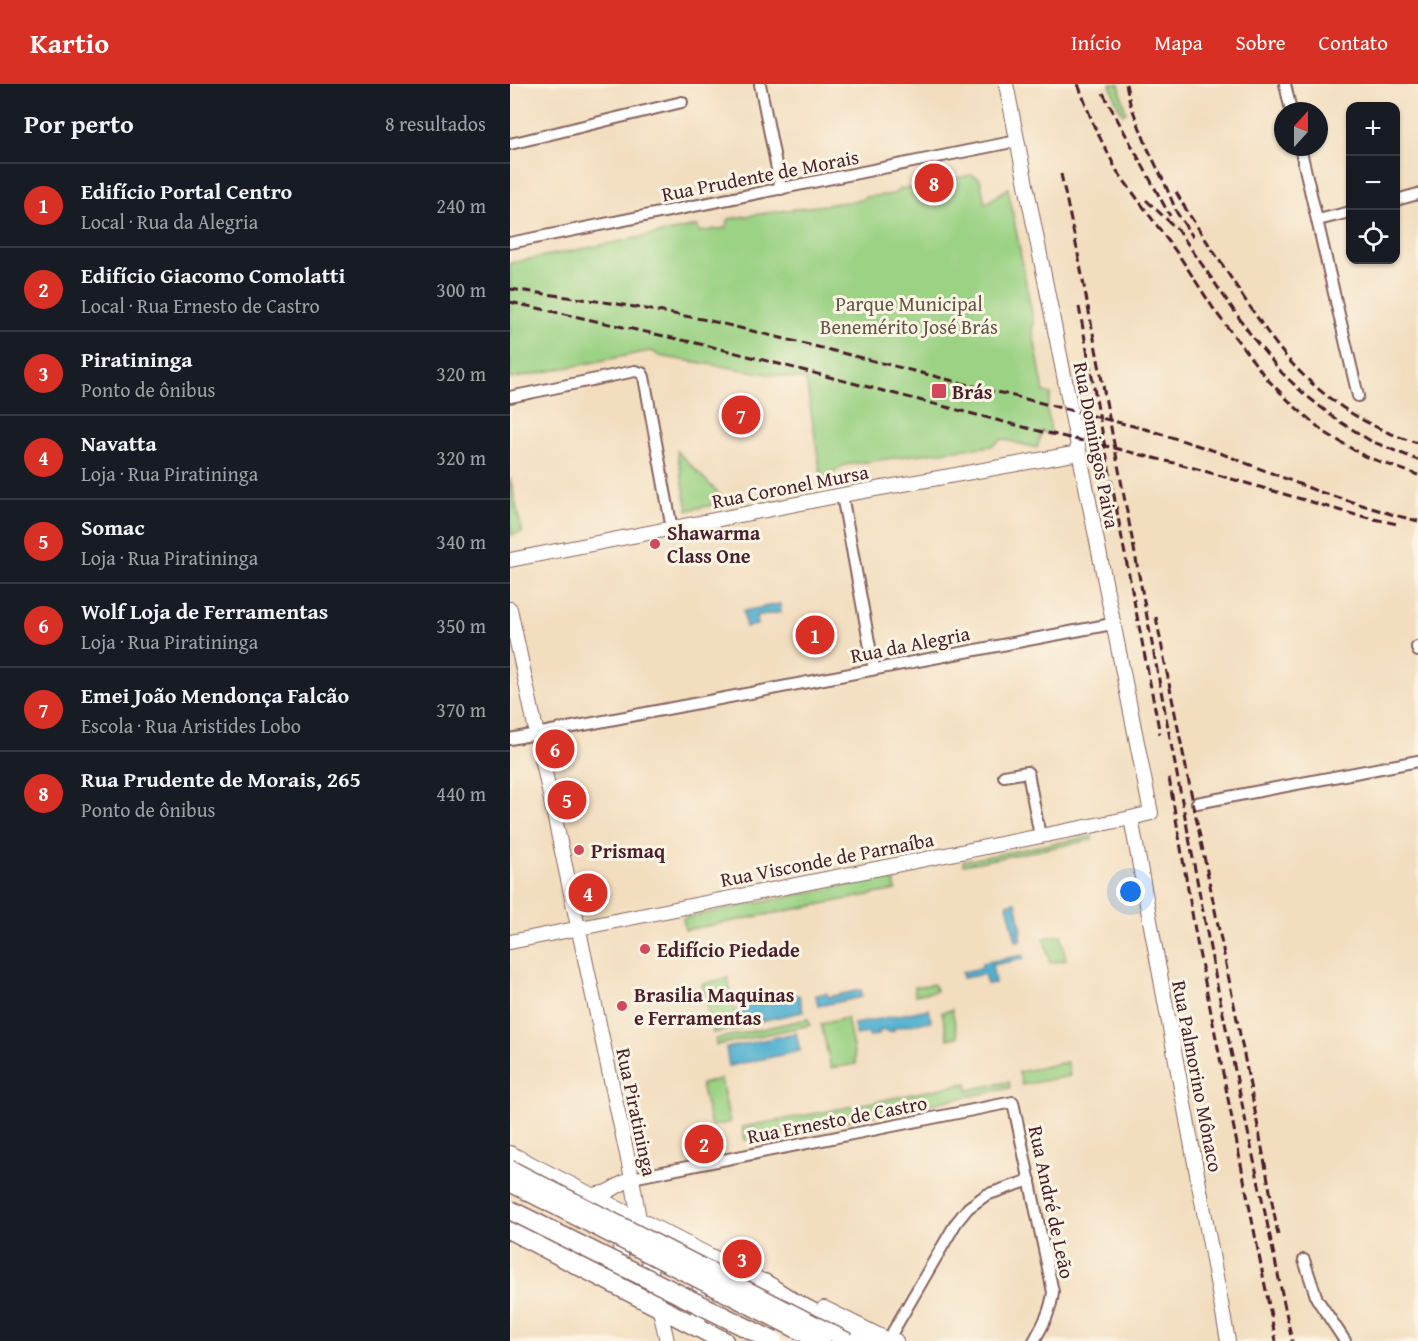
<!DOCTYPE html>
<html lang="pt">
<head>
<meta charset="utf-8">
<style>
	body { margin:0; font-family:"Gentium Book Plus",serif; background:#20242c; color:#f1f3f6 }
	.controls { position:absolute; right:18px; top:18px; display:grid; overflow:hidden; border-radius:12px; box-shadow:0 2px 4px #0004 }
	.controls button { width:54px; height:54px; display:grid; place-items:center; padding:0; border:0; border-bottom:2px solid #363941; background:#171b24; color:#f1f3f6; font:30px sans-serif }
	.compass { position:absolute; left:764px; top:18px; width:54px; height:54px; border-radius:50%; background:#171b24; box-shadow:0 2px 4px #0004; rotate:21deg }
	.you { position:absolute; left:621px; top:808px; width:21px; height:21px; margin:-15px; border:4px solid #fff; border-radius:50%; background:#1a73e8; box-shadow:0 0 0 9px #1a73e833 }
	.badge { display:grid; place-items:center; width:39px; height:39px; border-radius:50%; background:#d93025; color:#fff; font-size:20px; font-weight:700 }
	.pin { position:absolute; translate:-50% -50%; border:3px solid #fff; box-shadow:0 2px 6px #0006 }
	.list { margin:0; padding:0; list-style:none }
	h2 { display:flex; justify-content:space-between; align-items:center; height:78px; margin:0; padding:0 24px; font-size:26px }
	h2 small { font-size:20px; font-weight:400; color:#9ea1a6 }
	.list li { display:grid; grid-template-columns:39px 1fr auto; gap:18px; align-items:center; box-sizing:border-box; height:84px; padding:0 24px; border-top:2px solid #363941 }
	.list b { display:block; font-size:22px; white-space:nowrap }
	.list p { margin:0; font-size:20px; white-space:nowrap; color:#9ea1a6 }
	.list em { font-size:20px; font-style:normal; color:#9ea1a6 }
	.icon { flex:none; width:33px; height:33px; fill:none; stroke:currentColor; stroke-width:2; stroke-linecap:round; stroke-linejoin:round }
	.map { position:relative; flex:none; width:908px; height:1257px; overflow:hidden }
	header { display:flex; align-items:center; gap:36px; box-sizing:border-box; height:84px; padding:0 30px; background:#d93025; color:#fff }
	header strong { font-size:28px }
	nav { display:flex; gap:33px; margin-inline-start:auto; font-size:21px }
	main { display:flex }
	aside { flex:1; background:#171b24 }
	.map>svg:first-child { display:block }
	.green { fill:#9bd284; stroke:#727858; stroke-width:1.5 }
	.water { fill:#51b1d0; stroke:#4e687e; stroke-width:1.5 }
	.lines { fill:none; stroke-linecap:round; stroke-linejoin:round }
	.street-casing { stroke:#85625e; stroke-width:14 }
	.secondary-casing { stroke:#85625e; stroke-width:16 }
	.primary-casing { stroke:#85625e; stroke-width:18 }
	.highway-casing { stroke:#85625e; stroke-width:21 }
	.street { stroke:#fff; stroke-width:10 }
	.secondary { stroke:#fff; stroke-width:14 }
	.primary { stroke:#fff; stroke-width:15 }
	.highway { stroke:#fff; stroke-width:18 }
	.rail { stroke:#4a1f2b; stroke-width:3; stroke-dasharray:9 4.5; stroke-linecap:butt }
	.primary-bridge-casing { stroke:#85625e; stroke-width:18; stroke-linecap:butt }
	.highway-bridge-casing { stroke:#85625e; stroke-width:21; stroke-linecap:butt }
	.primary-bridge { stroke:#fff; stroke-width:15 }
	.highway-bridge { stroke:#fff; stroke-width:18 }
	.poi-dot { fill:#d1495b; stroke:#fcf5e5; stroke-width:2 }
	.labels { text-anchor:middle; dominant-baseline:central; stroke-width:6; stroke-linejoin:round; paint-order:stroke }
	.street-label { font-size:20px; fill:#4a1f2b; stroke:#fcf5e5 }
	.park-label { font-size:20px; fill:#625546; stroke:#fcf5e5 }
	.poi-label { font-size:20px; font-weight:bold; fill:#4a1f2b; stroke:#fcf5e5; text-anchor:start }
</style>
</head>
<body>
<header>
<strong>Kartio</strong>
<nav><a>Início</a><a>Mapa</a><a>Sobre</a><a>Contato</a></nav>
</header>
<main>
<aside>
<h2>Por perto<small>8 resultados</small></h2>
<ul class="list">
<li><span class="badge">1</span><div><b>Edifício Portal Centro</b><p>Local · Rua da Alegria</p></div><em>240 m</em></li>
<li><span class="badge">2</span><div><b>Edifício Giacomo Comolatti</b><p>Local · Rua Ernesto de Castro</p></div><em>300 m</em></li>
<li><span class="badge">3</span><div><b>Piratininga</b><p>Ponto de ônibus</p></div><em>320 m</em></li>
<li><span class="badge">4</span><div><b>Navatta</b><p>Loja · Rua Piratininga</p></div><em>320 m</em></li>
<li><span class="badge">5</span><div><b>Somac</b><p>Loja · Rua Piratininga</p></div><em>340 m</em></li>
<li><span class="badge">6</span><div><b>Wolf Loja de Ferramentas</b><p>Loja · Rua Piratininga</p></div><em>350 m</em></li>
<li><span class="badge">7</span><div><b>Emei João Mendonça Falcão</b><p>Escola · Rua Aristides Lobo</p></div><em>370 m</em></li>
<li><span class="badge">8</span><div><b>Rua Prudente de Morais, 265</b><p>Ponto de ônibus</p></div><em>440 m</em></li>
</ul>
</aside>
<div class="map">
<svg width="908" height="1257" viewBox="0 0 908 1257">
	<rect width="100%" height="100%" fill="#fcf5e5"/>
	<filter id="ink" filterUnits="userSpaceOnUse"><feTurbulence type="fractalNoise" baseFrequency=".0167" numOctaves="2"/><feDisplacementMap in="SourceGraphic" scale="12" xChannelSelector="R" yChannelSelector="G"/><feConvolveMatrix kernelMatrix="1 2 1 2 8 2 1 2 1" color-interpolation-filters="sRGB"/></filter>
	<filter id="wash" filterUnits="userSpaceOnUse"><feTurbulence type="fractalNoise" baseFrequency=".008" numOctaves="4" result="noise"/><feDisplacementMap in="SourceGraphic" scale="24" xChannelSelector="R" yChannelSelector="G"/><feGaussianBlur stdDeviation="1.35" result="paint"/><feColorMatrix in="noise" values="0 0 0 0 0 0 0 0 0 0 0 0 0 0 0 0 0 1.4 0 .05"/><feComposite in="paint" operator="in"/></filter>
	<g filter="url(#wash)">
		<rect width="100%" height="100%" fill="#f2ddbe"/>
		<!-- green -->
		<g class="green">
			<path d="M 600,0 L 609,0 L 616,29 L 613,30 L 607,20 Z"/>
			<path d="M 462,91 L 470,95 L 475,120 L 498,104 L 524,241 L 522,243 L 534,308 L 541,310 L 537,325 L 541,347 L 539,351 L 532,347 L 527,364 L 492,355 L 481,362 L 404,371 L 334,381 L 312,398 L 296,296 L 149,272 L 144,268 L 139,267 L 0,295 L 0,179 L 188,142 L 189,148 L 215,144 L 219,135 L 242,131 L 351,116 L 355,113 L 384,110 L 389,105 L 421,102 L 424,98 Z"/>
			<path d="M 167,367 L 217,418 L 178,426 Z"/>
			<path d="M 0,394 L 12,448 L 1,451 L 0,444 Z"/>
			<path d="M 582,752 L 582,756 L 453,781 L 453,777 Z"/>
			<path d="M 383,792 L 386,806 L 175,846 L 173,834 Z"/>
			<path d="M 551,851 L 556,876 L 540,879 L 534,854 Z"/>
			<path d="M 218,894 L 228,944 L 203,949 L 192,900 Z"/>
			<path d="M 424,900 L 426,907 L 405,911 L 404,903 Z"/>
			<path d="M 442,926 L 448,953 L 438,955 L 432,928 Z"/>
			<path d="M 337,934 L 346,980 L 321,984 L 311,940 Z"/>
			<path d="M 298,935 L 300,941 L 206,961 L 206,955 Z"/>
			<path d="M 557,978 L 560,992 L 512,1001 L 509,988 Z"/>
			<path d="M 211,995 L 220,1039 L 201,1042 L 191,1000 Z"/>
			<path d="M 499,998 L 500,1004 L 327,1039 L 235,1056 L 232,1043 L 324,1026 L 457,999 L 458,1006 Z"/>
		</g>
		<!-- water -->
		<g class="water">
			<path d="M 270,520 L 271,528 L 246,532 L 247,541 L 236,543 L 233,527 Z"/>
			<path d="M 506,818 L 512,847 L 509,848 L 511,856 L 506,857 L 497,820 Z"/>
			<path d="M 513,871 L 514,875 L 482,881 L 485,899 L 477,900 L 474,890 L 453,894 L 452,888 L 472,884 L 472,879 Z"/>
			<path d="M 351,906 L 352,913 L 308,922 L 306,911 L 317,909 L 318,913 Z"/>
			<path d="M 289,911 L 293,928 L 231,941 L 228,924 Z"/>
			<path d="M 419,925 L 421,937 L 384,944 L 384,947 L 378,948 L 377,946 L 369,947 L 369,951 L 359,952 L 358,949 L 346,951 L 344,940 Z"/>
			<path d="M 286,949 L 290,967 L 219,982 L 216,964 Z"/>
		</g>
	</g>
	<g filter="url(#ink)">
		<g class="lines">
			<defs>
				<g id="street">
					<path d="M 250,0 L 271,105"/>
					<path d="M 775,0 L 781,27"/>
					<path d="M 0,60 L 172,18"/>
					<path d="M 790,63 L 848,312"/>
					<path d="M 886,116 L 908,110"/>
					<path d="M 808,136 L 840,128"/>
					<path d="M 0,159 L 507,57"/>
					<path d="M 0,313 L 125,287 L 132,289 L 134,293 L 162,445"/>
					<path d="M 332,411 L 364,585"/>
					<path d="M 907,563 L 908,567"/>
					<path d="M 0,655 L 602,540"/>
					<path d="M 494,692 L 517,688 L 518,689 L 530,752"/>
					<path d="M 687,719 L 908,677"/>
					<path d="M 122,1094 L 503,1018 L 543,1208 C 541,1227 533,1241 524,1257"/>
					<path d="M 794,1176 L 807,1215 L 835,1257"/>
					<path d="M 378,1256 L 446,1139 L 458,1124 L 476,1111 L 520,1096"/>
				</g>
				<g id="secondary">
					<path d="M 0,476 L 332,411 L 569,369"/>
					<path d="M 0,525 L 122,1094 L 129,1135 L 157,1257"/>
					<path d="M 621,734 L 718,1257"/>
					<path d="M 0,858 L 621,734 L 641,729 L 496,0"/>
					<path d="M 0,1069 L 199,1171 L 263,1202"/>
					<path d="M 83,1111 L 97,1108 L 122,1094"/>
					<path d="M 96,1197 L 109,1188 L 112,1184 L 109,1147"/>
					<path d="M 314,1224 L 378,1256 L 386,1257"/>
					<path d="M 189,1244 L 188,1227 L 191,1187"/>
				</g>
				<path id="primary" d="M 255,1198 L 284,1217 L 361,1257"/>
				<path id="highway" d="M 0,1146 L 214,1257"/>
			</defs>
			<!-- street casing -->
			<use href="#street" class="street-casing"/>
			<!-- secondary casing -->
			<use href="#secondary" class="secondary-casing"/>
			<!-- primary casing -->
			<use href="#primary" class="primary-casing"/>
			<!-- highway casing -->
			<use href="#highway" class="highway-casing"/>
			<!-- street -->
			<use href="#street" class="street"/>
			<!-- secondary -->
			<use href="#secondary" class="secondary"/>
			<!-- primary -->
			<use href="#primary" class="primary"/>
			<!-- highway -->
			<use href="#highway" class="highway"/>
			<!-- rail -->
			<g class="rail">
				<path d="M 568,0 L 584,42 L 607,87 L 670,173 L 705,227 L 757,295 L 784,322 L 814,348 L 854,372 L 908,391"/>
				<path d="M 616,0 L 620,19 L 638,65 L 655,100 L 667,129 L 683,153"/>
				<path d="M 593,9 L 660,132"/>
				<path d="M 551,90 L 567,165 L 707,901 L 782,1257"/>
				<path d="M 666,108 L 677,127 C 695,155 714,183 732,211 C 747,233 761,255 778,275 C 812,314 858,345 908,359"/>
				<path d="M 636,116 L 668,146 L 743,254 L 772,289 L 793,309 L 827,336 L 861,357 L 908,376"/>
				<path d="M 0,205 L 108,220 L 197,236 L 316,265 L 639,346 L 705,367 L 807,407 L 884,431 L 908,437"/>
				<path d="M 0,218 L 199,262 L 533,348 L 600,363 L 684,384 L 846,431 L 887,440"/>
				<path d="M 569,223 L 613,460 L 650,650"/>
				<path d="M 646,533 C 686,739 731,944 768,1151"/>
				<path d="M 659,694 L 687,858 L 766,1257"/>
			</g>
			<defs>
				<path id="primary-bridge" d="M 0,1084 L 338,1257"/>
				<g id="highway-bridge">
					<path d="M 0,1098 L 311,1257"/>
					<path d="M 0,1126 L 263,1257"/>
				</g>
			</defs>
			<!-- primary-bridge casing -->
			<use href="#primary-bridge" class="primary-bridge-casing"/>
			<!-- highway-bridge casing -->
			<use href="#highway-bridge" class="highway-bridge-casing"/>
			<!-- primary-bridge -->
			<use href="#primary-bridge" class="primary-bridge"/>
			<!-- highway-bridge -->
			<use href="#highway-bridge" class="highway-bridge"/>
		</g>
	</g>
	<!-- markers -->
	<g class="poi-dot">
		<rect x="421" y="299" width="16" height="16" rx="3"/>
		<circle cx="145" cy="460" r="6"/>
		<circle cx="69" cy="766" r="6"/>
		<circle cx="135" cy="865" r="6"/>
		<circle cx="112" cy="922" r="6"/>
	</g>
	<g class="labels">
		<!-- street labels -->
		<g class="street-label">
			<text transform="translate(250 91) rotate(-11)">Rua Prudente de Morais</text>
			<text transform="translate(587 361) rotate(79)">Rua Domingos Paiva</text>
			<text transform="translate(280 402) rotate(-11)">Rua Coronel Mursa</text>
			<text transform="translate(400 560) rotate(-11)">Rua da Alegria</text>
			<text transform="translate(317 775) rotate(-11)">Rua Visconde de Parnaíba</text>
			<text transform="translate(688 992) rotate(79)">Rua Palmorino Mônaco</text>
			<text transform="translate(127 1028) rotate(78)">Rua Piratininga</text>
			<text transform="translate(327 1035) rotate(-11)">Rua Ernesto de Castro</text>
			<text transform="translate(542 1118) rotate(78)">Rua André de Leão</text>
		</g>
		<!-- park labels -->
		<g class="park-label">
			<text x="399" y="219">Parque Municipal<tspan x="399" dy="23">Benemérito José Brás</tspan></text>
		</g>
		<!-- poi labels -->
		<g class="poi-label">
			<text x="442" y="307">Brás</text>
			<text x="157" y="448">Shawarma<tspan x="157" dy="23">Class One</tspan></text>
			<text x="81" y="766">Prismaq</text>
			<text x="147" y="865">Edifício Piedade</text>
			<text x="124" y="910">Brasilia Maquinas<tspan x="124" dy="23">e Ferramentas</tspan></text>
		</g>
	</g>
</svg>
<div class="controls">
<button>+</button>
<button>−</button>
<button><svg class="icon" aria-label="locate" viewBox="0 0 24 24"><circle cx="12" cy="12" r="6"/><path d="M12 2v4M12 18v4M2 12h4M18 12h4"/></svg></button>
</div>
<svg class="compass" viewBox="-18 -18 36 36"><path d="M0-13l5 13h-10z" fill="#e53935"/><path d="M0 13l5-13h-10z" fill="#9ea1a6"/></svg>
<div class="you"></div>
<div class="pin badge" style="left:305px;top:551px">1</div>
<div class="pin badge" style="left:194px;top:1060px">2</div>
<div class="pin badge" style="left:232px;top:1175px">3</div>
<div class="pin badge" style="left:78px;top:809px">4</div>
<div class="pin badge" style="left:57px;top:716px">5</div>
<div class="pin badge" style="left:45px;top:665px">6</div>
<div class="pin badge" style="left:231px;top:331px">7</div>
<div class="pin badge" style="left:424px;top:99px">8</div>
</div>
</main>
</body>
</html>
